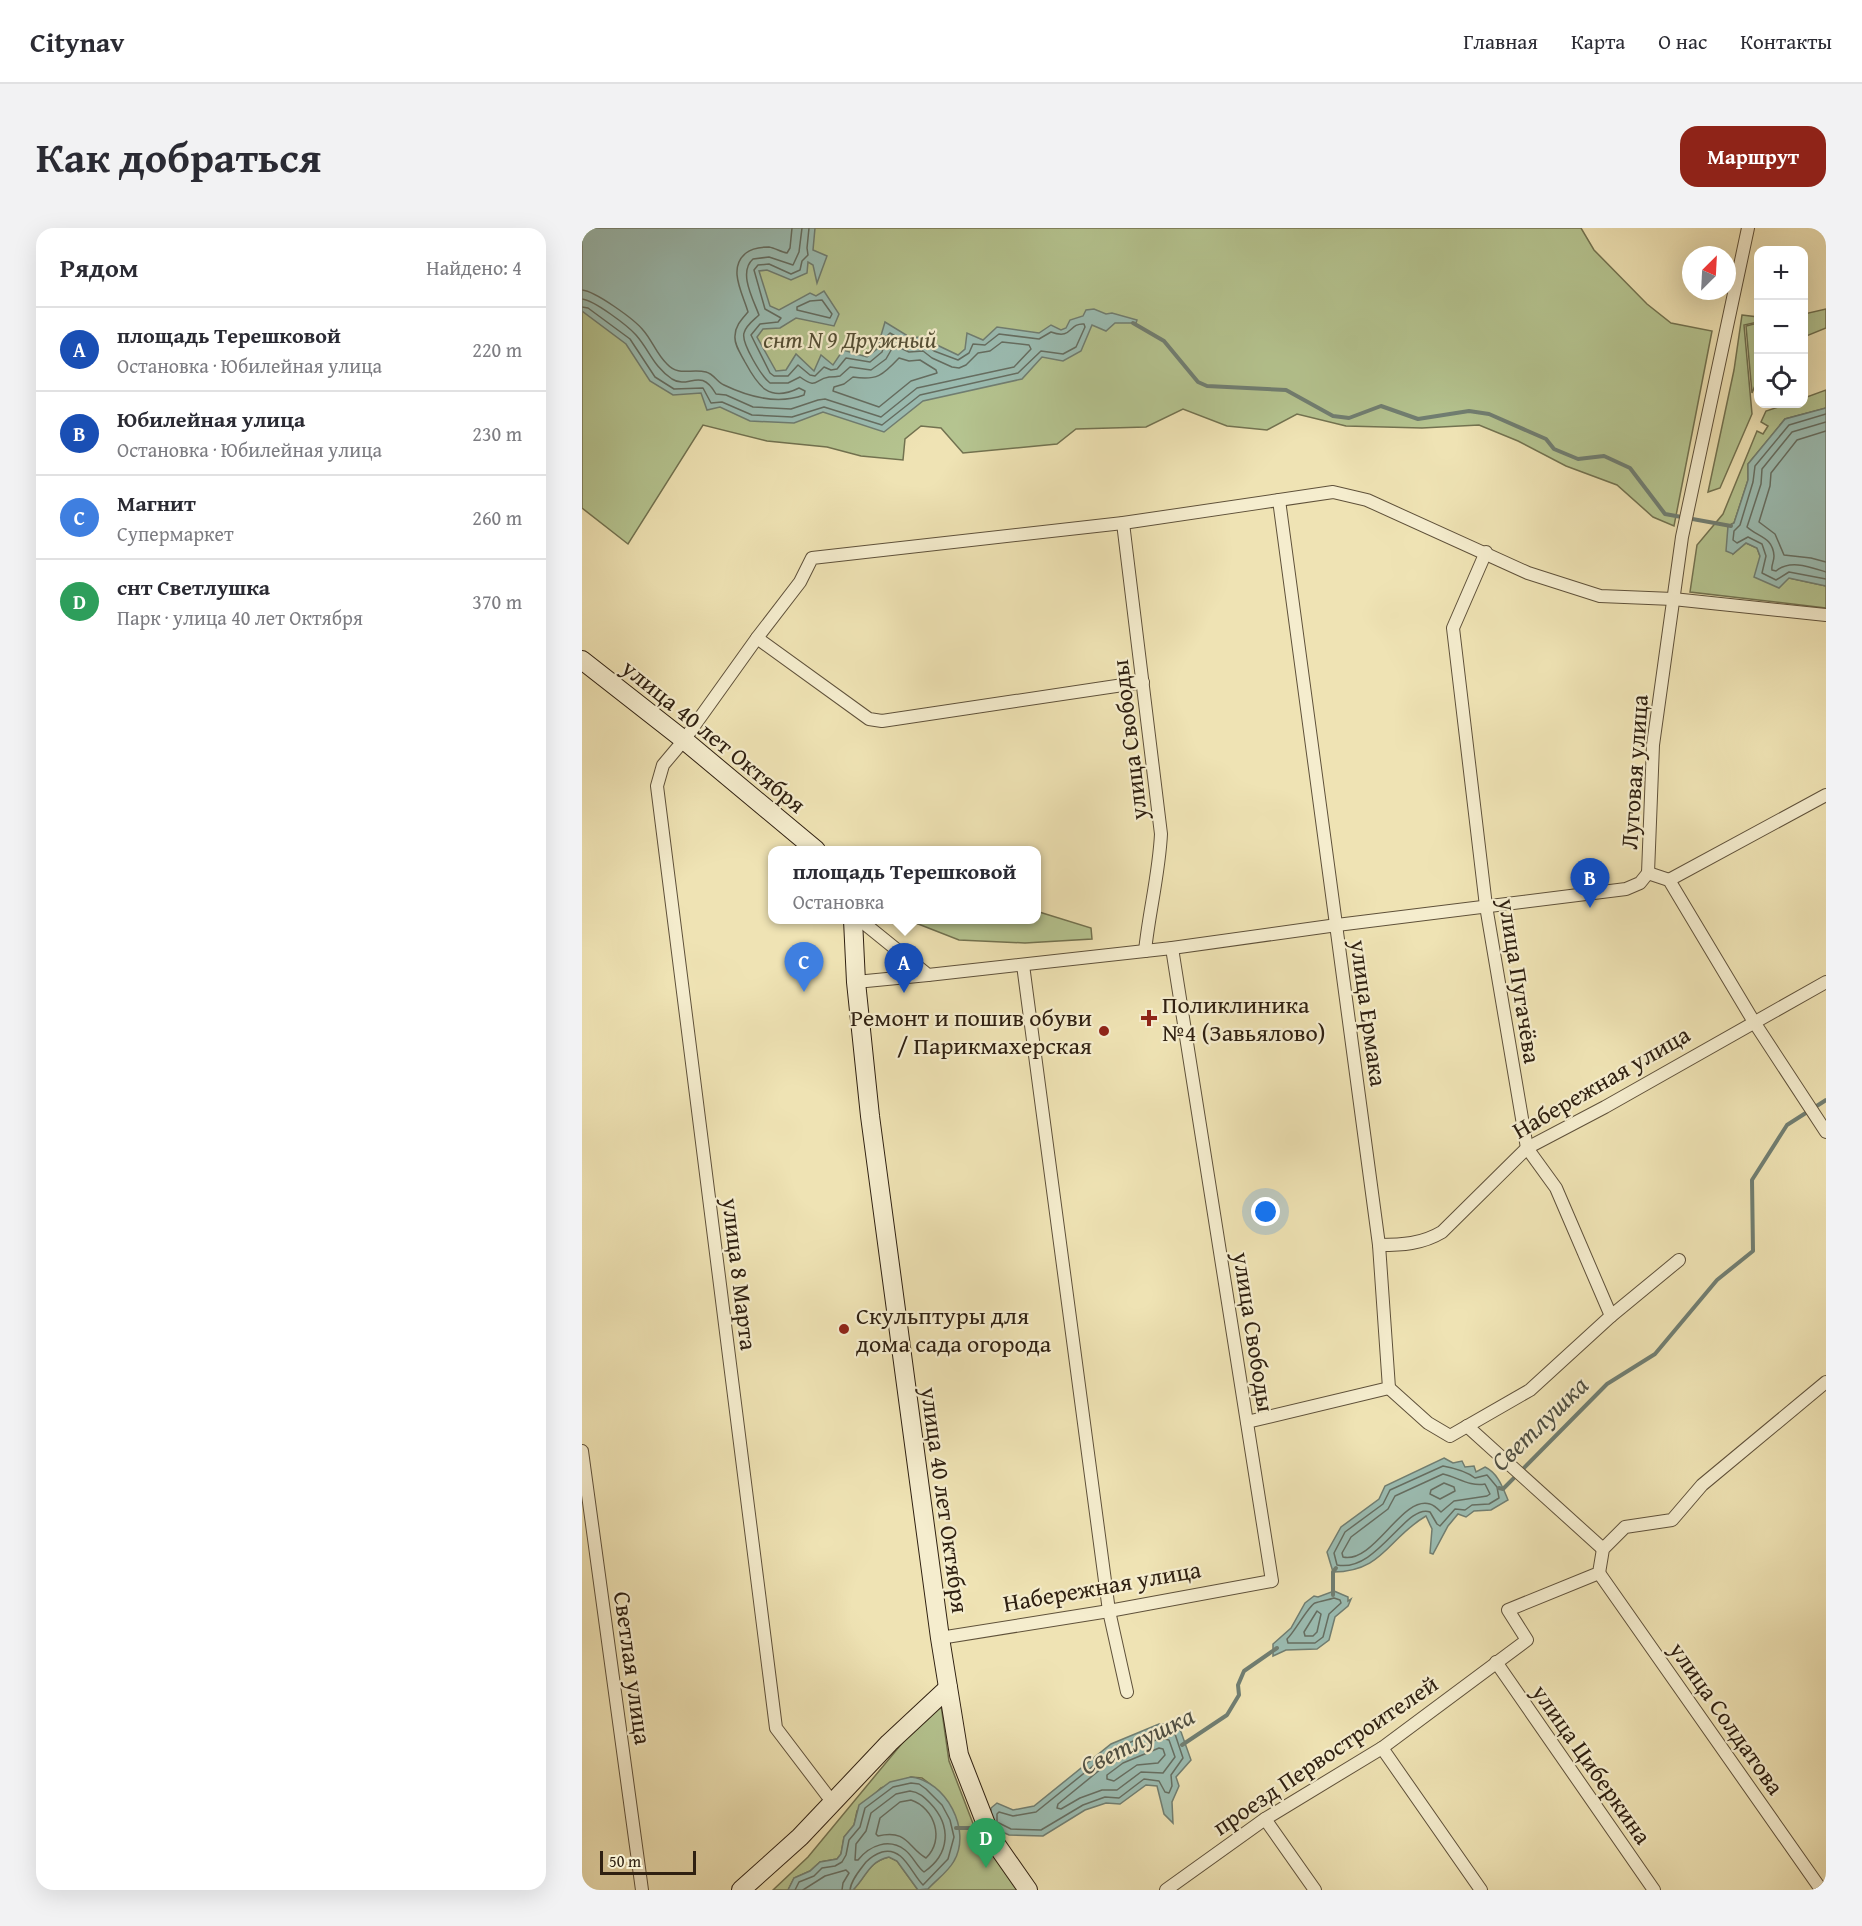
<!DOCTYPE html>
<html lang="ru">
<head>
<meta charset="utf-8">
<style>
	body { margin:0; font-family:"Gentium Book Plus",serif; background:#f2f2f3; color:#2b2b33 }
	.controls { position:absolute; right:18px; top:18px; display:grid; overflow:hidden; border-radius:12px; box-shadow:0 6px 24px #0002 }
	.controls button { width:54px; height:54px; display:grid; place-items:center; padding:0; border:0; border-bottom:2px solid #e1e1e2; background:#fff; color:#2b2b33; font:30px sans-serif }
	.compass { position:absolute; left:1100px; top:18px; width:54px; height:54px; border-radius:50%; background:#fff; box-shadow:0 6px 24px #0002; rotate:24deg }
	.scale { position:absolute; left:18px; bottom:15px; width:96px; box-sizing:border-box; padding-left:6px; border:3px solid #2f2011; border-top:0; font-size:16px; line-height:21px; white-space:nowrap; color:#2f2011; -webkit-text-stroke:4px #f5edce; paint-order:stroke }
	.you { position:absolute; left:684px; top:984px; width:21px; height:21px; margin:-15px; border:4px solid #fff; border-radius:50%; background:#1a73e8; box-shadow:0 0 0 9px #1a73e833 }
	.badge { display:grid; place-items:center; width:39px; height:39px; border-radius:50%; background:#8f2418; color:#fff; font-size:20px; font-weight:700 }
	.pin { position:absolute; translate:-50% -50px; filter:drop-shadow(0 2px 3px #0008) }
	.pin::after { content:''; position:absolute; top:32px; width:21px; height:18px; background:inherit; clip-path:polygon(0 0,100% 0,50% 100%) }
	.popup { position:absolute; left:186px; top:618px; width:273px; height:78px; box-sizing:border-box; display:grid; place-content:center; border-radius:12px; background:#fff; filter:drop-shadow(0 2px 4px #0005); font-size:20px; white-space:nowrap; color:#7c7c81 }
	.popup b { font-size:22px; color:#2b2b33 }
	.popup::after { content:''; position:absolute; left:50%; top:100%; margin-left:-12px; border:12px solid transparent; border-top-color:#fff }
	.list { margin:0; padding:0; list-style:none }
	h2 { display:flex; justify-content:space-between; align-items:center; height:78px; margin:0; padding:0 24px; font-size:26px }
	h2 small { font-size:20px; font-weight:400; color:#7c7c81 }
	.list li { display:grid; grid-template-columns:39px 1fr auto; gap:18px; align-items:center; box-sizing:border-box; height:84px; padding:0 24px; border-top:2px solid #e1e1e2 }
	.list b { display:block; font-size:22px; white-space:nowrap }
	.list p { margin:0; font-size:20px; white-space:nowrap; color:#7c7c81 }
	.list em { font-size:20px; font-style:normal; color:#7c7c81 }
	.icon { flex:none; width:33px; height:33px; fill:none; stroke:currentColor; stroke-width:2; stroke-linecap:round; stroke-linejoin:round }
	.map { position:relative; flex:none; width:1244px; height:1662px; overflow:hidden; border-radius:18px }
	header { display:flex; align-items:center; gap:36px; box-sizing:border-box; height:84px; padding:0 30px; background:#fff; border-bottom:2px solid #e1e1e2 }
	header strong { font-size:28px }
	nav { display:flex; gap:33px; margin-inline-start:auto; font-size:21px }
	.intro { display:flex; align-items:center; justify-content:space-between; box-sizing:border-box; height:144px; padding:0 36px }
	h1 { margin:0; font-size:42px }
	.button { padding:15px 27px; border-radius:18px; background:#8f2418; color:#fff; font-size:21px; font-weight:700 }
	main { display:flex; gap:36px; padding:0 36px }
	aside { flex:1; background:#fff; border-radius:18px; box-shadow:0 6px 24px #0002 }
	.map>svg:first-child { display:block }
	.green { fill:#b5c490; stroke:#727250; stroke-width:1.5 }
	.water { fill:#9bbdb3; stroke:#707e72; stroke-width:1.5 }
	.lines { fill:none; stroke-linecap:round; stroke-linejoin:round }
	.shore { stroke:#656e62; stroke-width:1.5 }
	.stream { stroke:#707e72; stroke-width:4 }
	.street-casing { stroke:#5f513a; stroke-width:14 }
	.secondary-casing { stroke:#2f2011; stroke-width:20 }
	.street { stroke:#f5edce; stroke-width:12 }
	.secondary { stroke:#f5edce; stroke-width:18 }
	.poi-dot { fill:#8f2418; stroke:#f5edce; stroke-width:2 }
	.labels { text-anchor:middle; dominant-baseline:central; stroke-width:4.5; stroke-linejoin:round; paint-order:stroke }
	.park-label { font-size:24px; font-style:italic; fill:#575137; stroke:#f5edce }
	.street-label { font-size:24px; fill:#2f2011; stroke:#f5edce }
	.poi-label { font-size:24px; fill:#2f2011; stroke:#f5edce; text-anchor:start }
	.water-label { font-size:26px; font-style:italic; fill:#4f4f42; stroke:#f5edce }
</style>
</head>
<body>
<header>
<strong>Citynav</strong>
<nav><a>Главная</a><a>Карта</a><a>О нас</a><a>Контакты</a></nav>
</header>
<div class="intro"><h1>Как добраться</h1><a class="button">Маршрут</a></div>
<main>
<aside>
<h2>Рядом<small>Найдено: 4</small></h2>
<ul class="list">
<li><span class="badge" style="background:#1a4fb4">A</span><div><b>площадь Терешковой</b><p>Остановка · Юбилейная улица</p></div><em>220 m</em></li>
<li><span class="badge" style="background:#1a4fb4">B</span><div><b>Юбилейная улица</b><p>Остановка · Юбилейная улица</p></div><em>230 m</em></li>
<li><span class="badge" style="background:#3f7fe0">C</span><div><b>Магнит</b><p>Супермаркет</p></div><em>260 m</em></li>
<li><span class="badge" style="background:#2e9e5b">D</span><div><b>снт Светлушка</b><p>Парк · улица 40 лет Октября</p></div><em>370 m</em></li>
</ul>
</aside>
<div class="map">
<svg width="1244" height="1662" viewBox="0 0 1244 1662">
	<rect width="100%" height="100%" fill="#efe3b4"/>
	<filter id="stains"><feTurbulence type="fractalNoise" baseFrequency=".00333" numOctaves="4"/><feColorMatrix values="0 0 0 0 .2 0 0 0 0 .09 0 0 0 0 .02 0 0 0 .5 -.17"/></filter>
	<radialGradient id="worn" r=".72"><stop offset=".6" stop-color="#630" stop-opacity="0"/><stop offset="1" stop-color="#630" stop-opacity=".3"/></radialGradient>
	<!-- green -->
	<g class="green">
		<path d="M 0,0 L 999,0 L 1012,22 L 1065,76 L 1089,95 L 1130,103 L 1092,298 L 1071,289 L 1035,257 L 984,238 L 936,213 L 897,197 L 840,200 L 764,198 L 715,186 L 685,202 L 645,198 L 601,181 L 564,199 L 494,201 L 475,216 L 381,225 L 359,200 L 339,198 L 323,211 L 321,232 L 279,228 L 245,219 L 185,213 L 121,197 L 46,316 L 0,280 Z"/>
		<path d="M 1244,81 L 1244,100 L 1222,109 L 1222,86 Z"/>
		<path d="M 1160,87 L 1176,89 L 1176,94 L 1162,97 L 1170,186 L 1138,260 L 1126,264 L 1152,142 Z"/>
		<path d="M 1176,95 L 1176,150 L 1170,165 L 1164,98 Z"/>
		<path d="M 1244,162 L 1244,180 L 1203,191 L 1166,236 L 1166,252 L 1152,295 L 1146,298 L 1151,326 L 1164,315 L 1175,320 L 1178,328 L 1207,350 L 1244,358 L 1244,380 L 1108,364 L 1115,317 L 1141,286 L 1175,203 L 1181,206 L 1186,198 L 1179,194 L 1184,183 L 1206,176 L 1222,176 L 1222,170 Z"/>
		<path d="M 454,683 L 509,700 L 510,711 L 443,715 L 377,712 L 326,692 L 454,692 Z"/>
		<path d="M 359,1477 L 367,1533 L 400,1619 L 404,1617 L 440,1662 L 344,1662 L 371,1634 L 365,1573 L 348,1556 L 340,1550 L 329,1549 L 299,1560 L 275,1583 L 272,1597 L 262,1609 L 259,1626 L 255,1631 L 238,1634 L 228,1643 L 212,1650 L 206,1662 L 191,1662 L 226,1629 L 331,1502 Z"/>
		<path d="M 307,1629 L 315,1633 L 336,1662 L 271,1662 C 285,1648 286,1634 307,1629 Z"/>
	</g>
	<!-- water -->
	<g class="water">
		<path d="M 0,0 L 233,0 L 231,22 L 245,28 L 235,55 L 231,37 L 226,34 L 225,45 L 209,52 L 185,42 L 177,43 L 188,78 L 197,82 L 228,65 L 234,68 L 242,63 L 257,86 L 252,98 L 214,90 L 198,100 L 181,101 L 175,109 L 194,143 L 204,142 L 214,126 L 232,143 L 239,127 L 251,137 L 261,122 L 285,129 L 295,121 L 303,94 L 329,110 L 345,108 L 355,117 L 376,127 L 383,121 L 385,105 L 401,112 L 415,99 L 457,105 L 469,97 L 479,102 L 484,100 L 488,92 L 501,88 L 504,82 L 512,81 L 524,86 L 530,85 L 555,92 L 554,95 L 533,95 L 524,103 L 510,97 L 499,123 L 481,133 L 460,129 L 440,151 L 341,173 L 302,204 L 241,184 L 212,195 L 168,193 L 138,179 L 125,182 L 119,165 L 91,167 L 68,153 L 44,116 L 0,83 Z"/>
		<path d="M 1244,180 L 1244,358 L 1207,350 L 1197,360 L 1172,349 L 1178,328 L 1175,320 L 1164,315 L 1151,326 L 1144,323 L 1146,298 L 1152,295 L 1166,252 L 1166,236 L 1203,191 Z"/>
		<path d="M 862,1230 L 871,1235 L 880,1233 L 883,1239 L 892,1238 L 894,1244 L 903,1239 C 916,1245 921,1260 926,1272 L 909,1282 L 892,1283 L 884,1289 L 876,1286 L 866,1298 L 851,1326 L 848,1325 L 850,1301 L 844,1288 C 806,1310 801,1344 751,1344 L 745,1324 L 759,1299 L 797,1271 L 803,1258 Z"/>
		<path d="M 752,1363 L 766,1369 L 766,1373 L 769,1371 L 766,1378 L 753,1389 L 747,1412 L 735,1421 L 704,1422 L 691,1428 L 691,1416 L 709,1400 L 723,1375 L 732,1368 L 736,1369 Z"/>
		<path d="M 577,1496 L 586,1496 L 598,1501 L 609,1532 L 594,1549 L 597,1558 L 590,1574 L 591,1595 L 582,1586 L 575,1558 L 564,1557 L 538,1576 L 524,1575 L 503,1582 L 461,1608 L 427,1607 L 411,1600 L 409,1594 L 409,1580 L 415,1575 L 431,1582 L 452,1578 L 529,1516 Z"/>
		<path d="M 329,1549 C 364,1553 390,1602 372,1633 C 366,1644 354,1652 346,1661 L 336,1662 L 315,1633 L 307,1629 C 286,1634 285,1648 271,1662 L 206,1662 L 212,1650 L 228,1643 L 238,1634 L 255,1631 L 259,1626 L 262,1609 L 272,1597 L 277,1577 L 308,1554 Z"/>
	</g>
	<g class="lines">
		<!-- shore -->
		<g class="shore">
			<path d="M 0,62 C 13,63 52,91 61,102 C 70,112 75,127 85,136 C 97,149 109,140 124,144 C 132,146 135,154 142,157 C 167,169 195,177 222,167 L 223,163 L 217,160 C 187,175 176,158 163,134 C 159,126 152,117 153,108 C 153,98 160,91 166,84 C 161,66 145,40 164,25 C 170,20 179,19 187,19 C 193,20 199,24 205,25 L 208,20 L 210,0"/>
			<path d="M 0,71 C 12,72 46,98 54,107 C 68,123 71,138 90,151 C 107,162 118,138 134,166 L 144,167 L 171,179 L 209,181 L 236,172 L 243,171 L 299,189 L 335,160 L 432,139 L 449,121 L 447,117 L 420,114 L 408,123 L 396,125 L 384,137 L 377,140 L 370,139 L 350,130 L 341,123 L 327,124 L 312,117 L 304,131 L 289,142 L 268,139 L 258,148 C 254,149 250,149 247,149 C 232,151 236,162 218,149 L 206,155 L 188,155 C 180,149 159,115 162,105 C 164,97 172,92 177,87 C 171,71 156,44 171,31 L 187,29 L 211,37 L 217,24 L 220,0"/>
			<path d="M 240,72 L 250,86 L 248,90 L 215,82 L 215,79 L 228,73 Z"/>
			<path d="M 0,79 L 6,80 L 48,111 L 73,149 L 92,161 L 121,160 L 129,175 L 140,174 L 170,187 L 210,189 L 242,179 L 300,197 L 338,167 L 436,145 L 459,123 L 481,126 L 494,119 L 503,99 L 502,96 C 486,95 491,112 469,104 L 457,111 L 417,106 L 403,117 L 391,116 L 387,125 L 376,132 L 352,123 L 343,115 L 327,116 L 308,105 L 306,107 L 300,124 L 288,134 L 264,130 L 255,141 L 249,142 L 242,139 L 233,148 L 228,147 L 216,137 L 206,148 L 192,148 L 188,145 L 169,107 L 178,96 L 196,94 L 199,90 L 183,81 L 172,42 L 176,37 L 187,36 L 209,46 L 218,42 L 220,33 L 226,27 L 225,20 L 227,0"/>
			<path d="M 317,130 L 327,133 L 338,132 L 354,142 L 355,145 L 329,153 L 297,179 L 251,163 L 252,159 L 262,156 L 271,149 C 295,153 301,147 317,130 Z"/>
			<path d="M 1244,186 L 1207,197 L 1173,238 L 1171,254 L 1158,297 L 1152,303 L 1151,312 L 1155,315 L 1166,309 L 1180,316 L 1184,328 L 1180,345 L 1194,352 L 1207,344 L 1244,351"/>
			<path d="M 1244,194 L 1210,204 L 1180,241 L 1179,256 L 1165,299 C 1176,309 1191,309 1192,328 C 1192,334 1189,337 1190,342 L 1194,343 C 1208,331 1228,339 1244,344"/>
			<path d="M 1244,203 L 1215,212 L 1189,245 L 1188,258 L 1177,294 L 1193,306 L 1202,327 L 1229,330 L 1244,334"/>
			<path d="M 861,1238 C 872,1240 884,1243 893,1250 L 905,1247 L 915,1259 L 917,1270 L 907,1276 L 890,1277 L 883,1282 L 873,1281 L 858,1298 L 855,1296 L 848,1284 C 824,1275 795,1345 755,1337 L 752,1325 L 763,1304 L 801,1276 L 808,1262 Z"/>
			<path d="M 861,1246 C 875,1249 888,1259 903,1256 L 908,1266 L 905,1268 L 872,1273 L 859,1284 C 856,1281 852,1277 848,1276 C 820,1267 792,1336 761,1329 L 760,1325 L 769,1309 L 806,1281 L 813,1268 Z"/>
			<path d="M 862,1255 L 872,1259 L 873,1263 L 858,1271 L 848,1266 L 849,1262 Z"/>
			<path d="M 752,1370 L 758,1372 L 759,1375 L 747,1386 L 741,1409 L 733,1415 L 706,1415 L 705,1411 C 712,1405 727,1377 733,1375 C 739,1373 746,1372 752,1370 Z"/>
			<path d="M 735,1383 L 739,1386 L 735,1404 L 731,1408 L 723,1408 L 722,1404 Z"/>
			<path d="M 578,1502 L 585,1502 L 593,1506 L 601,1530 L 589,1547 L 590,1558 L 587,1565 L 583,1564 L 577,1553 L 562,1551 L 537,1570 L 523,1569 L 501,1577 L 459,1602 L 429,1601 L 415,1594 L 415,1586 L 417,1584 L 431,1588 L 454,1584 L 532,1521 Z"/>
			<path d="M 579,1510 L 587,1512 L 593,1529 L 581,1545 L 559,1544 L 535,1562 L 520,1562 L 498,1570 L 479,1581 L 475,1580 L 476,1576 L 536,1527 Z"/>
			<path d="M 577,1520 L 581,1521 L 583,1527 L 576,1535 L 555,1537 L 532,1553 L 525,1551 L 525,1547 L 541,1535 Z"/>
			<path d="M 328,1563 C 337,1564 342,1569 348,1575 C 370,1598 368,1626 342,1644 C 335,1639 331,1628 323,1622 C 307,1610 288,1617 276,1632 L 273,1632 L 274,1616 L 284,1603 L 289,1585 L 314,1566 Z"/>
			<path d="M 329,1572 C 353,1580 363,1612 344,1630 C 326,1620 326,1601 296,1608 L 294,1606 L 298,1590 L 318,1574 Z"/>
			<path d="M 213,1662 L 217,1654 L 232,1648 L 240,1640 L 253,1638 L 260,1634 L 264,1627 L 267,1612 L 278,1599 L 283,1580 L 311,1559 L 329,1555 L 337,1556 L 344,1561 L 360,1577 L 368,1592 L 372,1609 L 366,1631 L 341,1657 C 329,1645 321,1618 300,1624 C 294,1626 289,1629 284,1634 C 278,1642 269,1652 268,1662"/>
			<path d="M 221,1662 L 243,1648 L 264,1642 L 267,1645 L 261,1655 L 260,1662"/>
		</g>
		<!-- stream -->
		<g class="stream">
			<path d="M 551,95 L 582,113 L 616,154 L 625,158 L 704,162 L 751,188 L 767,190 L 799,178 L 836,191 L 887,183 L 907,186 L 964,211 L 972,221 L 996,231 L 1022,228 L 1048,240 L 1083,286 L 1149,298"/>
			<path d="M 917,1260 L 921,1261 L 1025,1156 L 1073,1126 L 1135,1052 L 1171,1023 L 1170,952 L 1205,897 L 1244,872"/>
			<path d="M 751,1367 L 751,1344 L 754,1340"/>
			<path d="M 600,1517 L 645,1487 L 657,1467 L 656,1457 L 662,1443 L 695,1420"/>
			<path d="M 374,1600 L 399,1600"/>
		</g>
		<defs>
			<g id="street">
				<path d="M 541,295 L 579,606 C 577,646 567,684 563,723"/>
				<path d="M 904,324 L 871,400 L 904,678 L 945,920 L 974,960 L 1029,1088 L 1097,1032"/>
				<path d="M 175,410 L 287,491 L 300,493 L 561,454"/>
				<path d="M 1066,645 L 1071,517 L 1100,309 L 1166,0"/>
				<path d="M 1066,645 L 1087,652 L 1172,794 L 1244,904"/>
				<path d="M 1087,652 L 1244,567"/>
				<path d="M 278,692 L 346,747 L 590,720 L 755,697 L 1044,661 L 1058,655 L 1066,645"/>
				<path d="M 441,737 L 527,1383 L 545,1464"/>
				<path d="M 274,754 L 346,747"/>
				<path d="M 797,1017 C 820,1017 840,1016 860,1004 L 945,920 L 1023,879 L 1244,754"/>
				<path d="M 807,1160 L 846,1195 L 868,1208 L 948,1162 L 1029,1088"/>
				<path d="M 665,1194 L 807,1160 L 797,1017 L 697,272"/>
				<path d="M 885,1198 L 1021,1321"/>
				<path d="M 0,1223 L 60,1662"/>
				<path d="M 1017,1345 L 1238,1660"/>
				<path d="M 358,1410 L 527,1383 L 690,1353 L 590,720"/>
				<path d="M 914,1434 L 1072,1662"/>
				<path d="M 800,1520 L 899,1662"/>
				<path d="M 251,1575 L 194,1500 L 75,558 L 81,537 L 102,512 L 175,410 L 218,354 L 230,330 L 541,295 L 751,264 L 785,272 L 946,345 L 1018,368 L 1091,371 L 1244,387"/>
				<path d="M 683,1591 L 733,1662"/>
				<path d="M 584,1662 L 683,1591 L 800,1520 L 945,1412 L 926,1382 L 1017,1345 L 1021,1321 L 1043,1299 L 1090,1292 L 1120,1257 L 1244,1154"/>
			</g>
			<g id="secondary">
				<path d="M 0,432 L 102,512 L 234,622"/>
				<path d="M 271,692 L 274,754 L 288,888 L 358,1410 L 377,1527 L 409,1609 L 446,1662"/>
				<path d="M 159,1662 L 218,1609 L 307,1515 L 366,1460"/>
			</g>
		</defs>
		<!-- street casing -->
		<use href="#street" class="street-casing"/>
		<!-- secondary casing -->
		<use href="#secondary" class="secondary-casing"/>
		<!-- street -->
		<use href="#street" class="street"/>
		<!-- secondary -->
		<use href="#secondary" class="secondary"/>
	</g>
	<!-- markers -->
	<g class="poi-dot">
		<path d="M564 781h6v6h6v6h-6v6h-6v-6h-6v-6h6z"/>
		<circle cx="522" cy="803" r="6"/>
		<circle cx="262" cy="1101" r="6"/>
	</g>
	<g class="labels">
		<!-- park labels -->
		<g class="park-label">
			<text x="268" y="111">снт N 9 Дружный</text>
		</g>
		<!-- street labels -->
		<g class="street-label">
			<text transform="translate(132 508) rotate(39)">улица 40 лет Октября</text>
			<text transform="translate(547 512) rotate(-97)">улица Свободы</text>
			<text transform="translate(1052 544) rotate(-86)">Луговая улица</text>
			<text transform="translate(938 753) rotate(81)">улица Пугачёва</text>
			<text transform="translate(787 785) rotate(82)">улица Ермака</text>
			<text transform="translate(1019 854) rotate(-30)">Набережная улица</text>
			<text transform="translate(158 1046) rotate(83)">улица 8 Марта</text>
			<text transform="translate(672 1104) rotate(81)">улица Свободы</text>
			<text transform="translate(363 1272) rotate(82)">улица 40 лет Октября</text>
			<text transform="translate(520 1358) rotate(-10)">Набережная улица</text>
			<text transform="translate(51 1440) rotate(82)">Светлая улица</text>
			<text transform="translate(1145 1490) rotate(55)">улица Солдатова</text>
			<text transform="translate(743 1527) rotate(-34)">проезд Первостроителей</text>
			<text transform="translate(1010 1536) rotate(55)">улица Циберкина</text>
		</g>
		<!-- poi labels -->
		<g class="poi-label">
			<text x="580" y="776">Поликлиника<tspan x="580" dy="28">№4 (Завьялово)</tspan></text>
			<text x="510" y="789" text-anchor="end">Ремонт и пошив обуви<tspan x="510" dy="28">/ Парикмахерская</tspan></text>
			<text x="274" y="1087">Скульптуры для<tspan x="274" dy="28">дома сада огорода</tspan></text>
		</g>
		<!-- water labels -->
		<g class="water-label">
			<text transform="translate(957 1195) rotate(-44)">Светлушка</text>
			<text transform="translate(555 1512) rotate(-26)">Светлушка</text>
		</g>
	</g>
	<rect width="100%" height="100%" filter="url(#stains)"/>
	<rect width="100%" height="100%" fill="url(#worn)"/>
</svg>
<div class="controls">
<button>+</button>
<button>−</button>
<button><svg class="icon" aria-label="locate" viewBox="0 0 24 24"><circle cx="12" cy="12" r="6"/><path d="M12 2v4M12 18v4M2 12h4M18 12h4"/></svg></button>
</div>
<svg class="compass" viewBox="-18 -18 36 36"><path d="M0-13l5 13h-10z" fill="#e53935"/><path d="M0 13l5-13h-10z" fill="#7c7c81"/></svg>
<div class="scale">50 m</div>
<div class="you"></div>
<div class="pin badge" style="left:322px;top:765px;background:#1a4fb4">A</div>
<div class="popup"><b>площадь Терешковой</b>Остановка</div>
<div class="pin badge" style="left:1008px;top:680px;background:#1a4fb4">B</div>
<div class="pin badge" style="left:222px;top:764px;background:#3f7fe0">C</div>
<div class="pin badge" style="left:404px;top:1640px;background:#2e9e5b">D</div>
</div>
</main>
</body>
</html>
